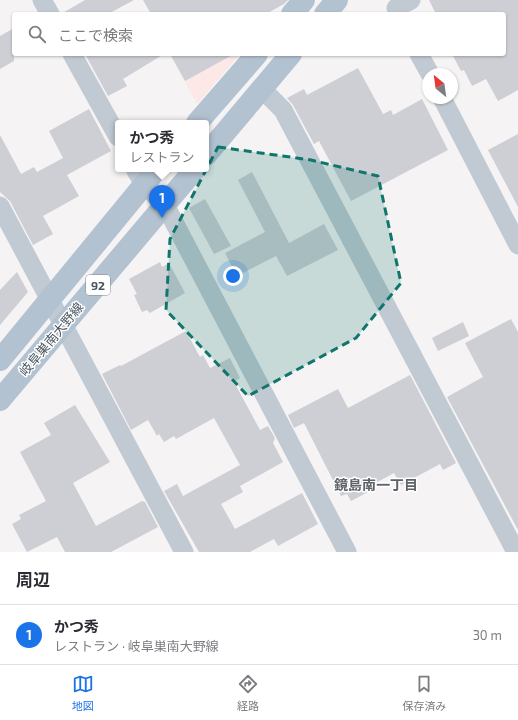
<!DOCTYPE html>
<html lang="ja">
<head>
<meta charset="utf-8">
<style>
	body { margin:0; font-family:"Exo 2","Noto Sans JP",sans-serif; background:#f2f2f3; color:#2b2b33 }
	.compass { position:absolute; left:422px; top:68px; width:36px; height:36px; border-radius:50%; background:#fff; box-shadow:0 1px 3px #0004; rotate:331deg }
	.you { position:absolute; left:233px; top:276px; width:14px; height:14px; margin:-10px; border:3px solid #fff; border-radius:50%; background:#1a73e8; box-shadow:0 0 0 6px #1a73e833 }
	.badge { display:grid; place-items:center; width:26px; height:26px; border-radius:50%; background:#1a73e8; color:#fff; font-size:13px; font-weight:700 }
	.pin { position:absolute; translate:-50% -33px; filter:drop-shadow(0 1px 2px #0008) }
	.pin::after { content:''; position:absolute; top:21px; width:14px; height:12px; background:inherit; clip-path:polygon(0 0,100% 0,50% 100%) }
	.popup { position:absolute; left:115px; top:120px; width:94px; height:52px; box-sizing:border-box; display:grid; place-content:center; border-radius:4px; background:#fff; filter:drop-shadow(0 1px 3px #0005); font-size:13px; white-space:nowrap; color:#7c7c81 }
	.popup b { font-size:15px; color:#2b2b33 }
	.popup::after { content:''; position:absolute; left:50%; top:100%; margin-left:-8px; border:8px solid transparent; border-top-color:#fff }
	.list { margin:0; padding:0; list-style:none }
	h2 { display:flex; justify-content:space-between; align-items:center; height:52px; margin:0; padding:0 16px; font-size:17px }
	h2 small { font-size:13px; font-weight:400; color:#7c7c81 }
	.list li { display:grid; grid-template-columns:26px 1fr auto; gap:12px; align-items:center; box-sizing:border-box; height:60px; padding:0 16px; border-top:1px solid #e1e1e2 }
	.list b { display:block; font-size:15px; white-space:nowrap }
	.list p { margin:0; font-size:13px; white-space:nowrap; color:#7c7c81 }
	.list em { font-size:13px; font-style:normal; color:#7c7c81 }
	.icon { flex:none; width:22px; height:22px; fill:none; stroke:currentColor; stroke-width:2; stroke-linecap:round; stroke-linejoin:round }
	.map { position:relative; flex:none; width:518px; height:552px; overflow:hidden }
	.search { position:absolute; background:#fff; box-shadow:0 1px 3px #0004; left:12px; right:12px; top:12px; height:44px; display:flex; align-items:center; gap:10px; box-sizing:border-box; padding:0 14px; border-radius:4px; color:#7c7c81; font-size:15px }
	.sheet { height:112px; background:#fff }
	nav { display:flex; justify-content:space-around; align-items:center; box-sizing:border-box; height:56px; border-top:1px solid #e1e1e2; background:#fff; font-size:11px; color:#7c7c81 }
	nav a { display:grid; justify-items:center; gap:2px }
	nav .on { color:#1a73e8 }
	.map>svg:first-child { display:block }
	.medical { fill:#fce8e6 }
	.building { fill:#cdcfd5 }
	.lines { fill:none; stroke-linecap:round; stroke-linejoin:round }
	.minor { stroke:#c1cad2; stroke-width:19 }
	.major { stroke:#b3c2d1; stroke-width:22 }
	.marked { fill:#0f766e; fill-opacity:0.2; stroke:#0f766e; stroke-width:3; stroke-dasharray:8 5; stroke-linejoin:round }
	.labels { text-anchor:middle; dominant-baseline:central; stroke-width:3; stroke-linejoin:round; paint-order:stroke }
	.shield { fill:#fff; stroke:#808990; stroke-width:1 }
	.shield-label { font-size:12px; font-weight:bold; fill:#4a5661 }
	.street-label { font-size:13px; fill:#4a5661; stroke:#fff }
	.neighbourhood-label { font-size:14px; font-weight:bold; fill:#5f6368; stroke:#fff }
</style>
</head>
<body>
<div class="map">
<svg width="518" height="552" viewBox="0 0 518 552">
	<rect width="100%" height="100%" fill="#f5f3f3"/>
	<!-- medical -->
	<path class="medical" d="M 170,54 L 240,54 L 197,104 Z"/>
	<!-- building -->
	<g class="building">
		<path d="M 85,0 L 134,0 L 108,14 L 61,14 Z"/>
		<path d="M 143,0 L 288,0 L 284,4 L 266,14 L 151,14 Z"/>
		<path d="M 429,0 L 518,0 L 518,90 L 498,101 L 486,79 L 472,86 L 464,70 L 461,71 L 452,54 L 504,54 L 504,14 L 436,14 Z"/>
		<path d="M 14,28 L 14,61 L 0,69 L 0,36 Z"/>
		<path d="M 85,54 L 164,54 L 123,79 L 127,86 L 108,96 Z"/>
		<path d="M 170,54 L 234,54 L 185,81 Z"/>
		<path d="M 358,68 L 383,114 L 391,110 L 393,115 L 422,99 L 448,150 L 351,201 L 319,141 L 314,144 L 293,105 L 287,98 L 304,89 L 307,95 Z"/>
		<path d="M 89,109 L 111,151 L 67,175 L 79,196 L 43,216 L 53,234 L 33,245 L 10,201 L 0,192 L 0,135 L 21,174 L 34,167 L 37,172 L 63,158 L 49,131 Z"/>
		<path d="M 518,134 L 518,207 L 488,150 Z"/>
		<path d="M 252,172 L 289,243 L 324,224 L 338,250 L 287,276 L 276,256 L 237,276 L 225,253 L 265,232 L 238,180 Z"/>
		<path d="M 205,199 L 231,246 L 214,254 L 189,208 Z"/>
		<path d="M 160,262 L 162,267 L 169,263 L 185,293 L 150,313 L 147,310 L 142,312 L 134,295 L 137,294 L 129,279 Z"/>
		<path d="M 17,272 L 28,292 L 0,325 L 0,290 Z"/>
		<path d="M 511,319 L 518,332 L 518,530 L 447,397 L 483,377 L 465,343 Z"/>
		<path d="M 463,322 L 469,336 L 438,351 L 432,338 Z"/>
		<path d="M 186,331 L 200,357 L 203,355 L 210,368 L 230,358 L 240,378 L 234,382 L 260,430 L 268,426 L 275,438 L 273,443 L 283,462 L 240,486 L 243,492 L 221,504 L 235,529 L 302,493 L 318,524 L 278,546 L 274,539 L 250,552 L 199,552 L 164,491 L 177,484 L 183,496 L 240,465 L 214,418 L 176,439 L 174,436 L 164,442 L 159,434 L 157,436 L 148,420 L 131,430 L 102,374 L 120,365 L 121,366 Z"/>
		<path d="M 410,375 L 456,463 L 443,470 L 440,464 L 401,485 L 394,473 L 368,487 L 370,491 L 351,501 L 347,494 L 341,496 L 304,423 L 294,428 L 288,415 L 338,389 L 348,408 Z"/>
		<path d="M 75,405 L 110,462 L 73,483 L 96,526 L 142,501 L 145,502 L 158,527 L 111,552 L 65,552 L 57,537 L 27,552 L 12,524 L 21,519 L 19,515 L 46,501 L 20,452 L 51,435 L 44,423 Z"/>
	</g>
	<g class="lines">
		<!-- minor -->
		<g class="minor">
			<path d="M 42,0 L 50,14"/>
			<path d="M 396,8 L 411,0"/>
			<path d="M 72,54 L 118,137"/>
			<path d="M 419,54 L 430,74"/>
			<path d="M 262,89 L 283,110 L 516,552"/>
			<path d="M 442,98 L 518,245"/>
			<path d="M 135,169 L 144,184 L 165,205 L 347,552"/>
			<path d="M 0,206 L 184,552"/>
		</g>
		<!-- major -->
		<g class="major">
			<path d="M 292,14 L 304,0"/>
			<path d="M 325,14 L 337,0"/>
			<path d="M 197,123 L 257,54"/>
			<path d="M 206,155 L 291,54"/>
			<path d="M 0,360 L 157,169"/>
			<path d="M 0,400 L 195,169"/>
		</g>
	</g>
	<!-- marked area -->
	<path class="marked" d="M 218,147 L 311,160 L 378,176 L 401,283 L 356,338 L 248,396 L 166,310 L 170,239 Z"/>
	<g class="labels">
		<!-- shield labels -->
		<rect class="shield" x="86" y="275" width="24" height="20" rx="3"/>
		<g class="shield-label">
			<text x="98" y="285">92</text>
		</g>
		<!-- street labels -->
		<g class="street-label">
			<text transform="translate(51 339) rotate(-50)">岐阜巣南大野線</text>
		</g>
		<!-- neighbourhood labels -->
		<g class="neighbourhood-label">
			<text x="376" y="484">鏡島南一丁目</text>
		</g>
	</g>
</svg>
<svg class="compass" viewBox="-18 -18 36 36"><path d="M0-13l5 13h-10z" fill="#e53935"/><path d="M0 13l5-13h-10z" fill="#7c7c81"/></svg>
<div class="you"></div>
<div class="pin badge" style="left:162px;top:218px">1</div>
<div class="popup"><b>かつ秀</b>レストラン</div>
<div class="search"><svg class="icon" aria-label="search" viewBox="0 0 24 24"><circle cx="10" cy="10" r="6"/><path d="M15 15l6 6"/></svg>ここで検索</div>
</div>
<section class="sheet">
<h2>周辺<small></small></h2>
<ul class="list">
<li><span class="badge">1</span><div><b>かつ秀</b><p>レストラン · 岐阜巣南大野線</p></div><em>30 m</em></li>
</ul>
</section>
<nav>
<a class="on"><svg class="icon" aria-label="map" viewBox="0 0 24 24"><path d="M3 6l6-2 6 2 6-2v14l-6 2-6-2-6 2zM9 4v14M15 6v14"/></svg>地図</a>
<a><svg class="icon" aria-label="directions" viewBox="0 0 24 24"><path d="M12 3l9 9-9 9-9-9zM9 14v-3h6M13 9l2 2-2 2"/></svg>経路</a>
<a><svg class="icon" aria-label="saved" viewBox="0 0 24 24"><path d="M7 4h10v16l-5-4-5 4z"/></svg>保存済み</a>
</nav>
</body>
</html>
